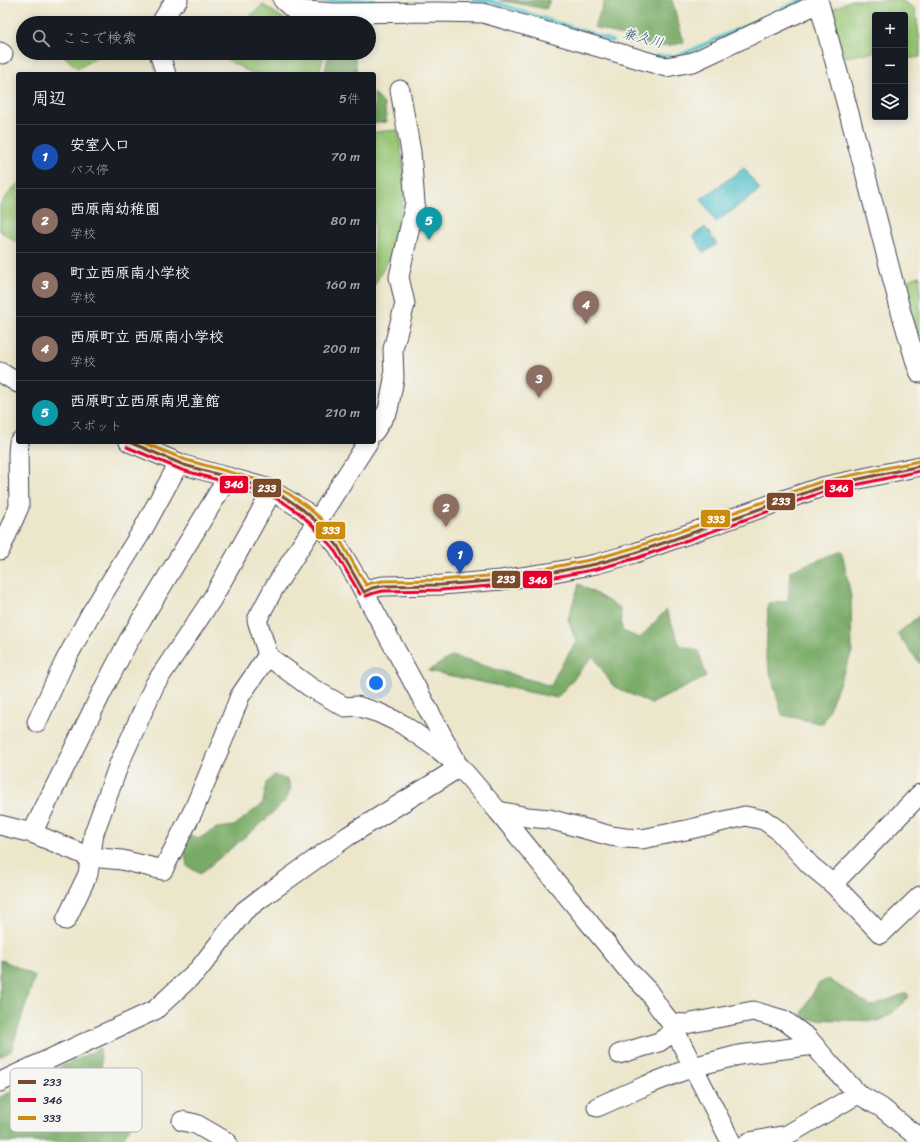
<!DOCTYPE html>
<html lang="ja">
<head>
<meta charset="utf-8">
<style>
	body { margin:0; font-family:Sriracha,"Klee One",sans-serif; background:#242831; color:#f1f3f6 }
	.controls { position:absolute; right:12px; top:12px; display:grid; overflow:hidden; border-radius:4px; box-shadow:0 2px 10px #0003 }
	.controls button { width:36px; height:36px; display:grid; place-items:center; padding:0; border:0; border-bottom:1px solid #363941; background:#171b24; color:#f1f3f6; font:20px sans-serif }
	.you { position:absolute; left:376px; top:683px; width:14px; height:14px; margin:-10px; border:3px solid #fff; border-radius:50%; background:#1a73e8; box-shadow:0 0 0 6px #1a73e833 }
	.badge { display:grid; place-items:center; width:26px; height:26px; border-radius:50%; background:#7c3aed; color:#fff; font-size:13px; font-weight:700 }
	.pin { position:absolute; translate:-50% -33px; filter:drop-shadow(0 1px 2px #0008) }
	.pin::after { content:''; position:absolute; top:21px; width:14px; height:12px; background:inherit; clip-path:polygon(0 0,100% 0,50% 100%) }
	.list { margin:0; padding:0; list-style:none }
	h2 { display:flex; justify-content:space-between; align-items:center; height:52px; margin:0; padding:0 16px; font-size:17px }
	h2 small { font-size:13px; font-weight:400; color:#9ea1a6 }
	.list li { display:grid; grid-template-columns:26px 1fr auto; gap:12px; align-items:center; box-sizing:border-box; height:64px; padding:0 16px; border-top:1px solid #363941 }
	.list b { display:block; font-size:15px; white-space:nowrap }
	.list p { margin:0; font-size:13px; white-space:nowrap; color:#9ea1a6 }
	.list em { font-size:13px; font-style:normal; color:#9ea1a6 }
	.icon { flex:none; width:22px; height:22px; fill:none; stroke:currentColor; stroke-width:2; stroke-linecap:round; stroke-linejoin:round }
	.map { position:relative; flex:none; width:920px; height:1142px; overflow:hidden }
	.search { position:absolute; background:#171b24; box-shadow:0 2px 10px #0003; left:16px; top:16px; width:360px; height:44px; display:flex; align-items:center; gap:10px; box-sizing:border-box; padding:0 14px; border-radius:22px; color:#9ea1a6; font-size:15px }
	.panel { position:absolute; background:#171b24; box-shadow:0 2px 10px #0003; left:16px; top:72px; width:360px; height:372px; border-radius:4px }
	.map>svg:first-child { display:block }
	.green { fill:#97c675; stroke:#5c7458 }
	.forest { fill:#79ab66; stroke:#4e6650 }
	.water { fill:#54c1ca; stroke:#3b7282 }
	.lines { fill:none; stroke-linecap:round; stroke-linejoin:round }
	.stream { stroke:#54c1ca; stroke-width:4 }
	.minor-casing { stroke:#403f51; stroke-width:21 }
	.minor { stroke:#fff; stroke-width:19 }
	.bus-1-casing { stroke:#f6f6f2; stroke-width:6 }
	.bus-2-casing { stroke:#f6f6f2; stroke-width:6 }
	.bus-3-casing { stroke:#f6f6f2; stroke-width:6 }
	.bus-1 { stroke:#7a4b2a; stroke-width:3 }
	.bus-2 { stroke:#e4002b; stroke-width:3 }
	.bus-3 { stroke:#cc8c0c; stroke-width:3 }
	.labels { text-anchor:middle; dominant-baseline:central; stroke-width:3; stroke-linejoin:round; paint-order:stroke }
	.water-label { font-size:14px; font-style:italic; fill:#345a6d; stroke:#f6f6f2 }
	.key { fill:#f6f6f2; stroke:#b6b6bb; stroke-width:1 }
	.key-label { font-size:11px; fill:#22223b }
	.line-badge { stroke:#f6f6f2; stroke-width:1.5 }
	.badge-label { font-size:11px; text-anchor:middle; font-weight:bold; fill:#fff }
</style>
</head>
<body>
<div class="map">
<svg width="920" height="1142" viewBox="0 0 920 1142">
	<rect width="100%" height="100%" fill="#f6f6f2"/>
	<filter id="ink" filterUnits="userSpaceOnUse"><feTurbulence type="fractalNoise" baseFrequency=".025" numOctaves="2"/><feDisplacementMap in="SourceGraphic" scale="8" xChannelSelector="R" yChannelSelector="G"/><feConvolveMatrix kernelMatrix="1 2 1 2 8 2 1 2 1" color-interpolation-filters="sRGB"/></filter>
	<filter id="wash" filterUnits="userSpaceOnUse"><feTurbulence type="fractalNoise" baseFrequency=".012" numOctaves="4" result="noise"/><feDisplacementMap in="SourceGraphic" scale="16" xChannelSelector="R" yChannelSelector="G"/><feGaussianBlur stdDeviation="0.9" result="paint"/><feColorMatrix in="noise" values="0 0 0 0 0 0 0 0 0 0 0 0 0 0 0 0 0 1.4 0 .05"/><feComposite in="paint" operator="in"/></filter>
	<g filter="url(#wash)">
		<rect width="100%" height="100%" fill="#ece6cb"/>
		<!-- green -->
		<g class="green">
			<path d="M 851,0 L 901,0 L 915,9 L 920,41 L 920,57 L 905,59 L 905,15 L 875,15 L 875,52 L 844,57 L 831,10 Z"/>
			<path d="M 263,5 L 290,23 L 242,23 Z"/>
			<path d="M 61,53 L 102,53 L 78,69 Z"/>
			<path d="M 215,53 L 324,53 L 319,74 L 253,74 Z"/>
			<path d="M 398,130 L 406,188 L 390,257 L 374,286 L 374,132 Z"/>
			<path d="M 18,183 L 18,243 L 0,231 L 0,204 Z"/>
			<path d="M 920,276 L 920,335 L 916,336 L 901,282 Z"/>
		</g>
		<!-- forest -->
		<g class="forest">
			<path d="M 499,0 L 550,0 L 546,9 Z"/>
			<path d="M 605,0 L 672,0 L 684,43 L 657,47 L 594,27 Z"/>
			<path d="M 329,53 L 354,53 L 357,74 L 324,74 Z"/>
			<path d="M 374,93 L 384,104 L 387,122 L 374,123 Z"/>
			<path d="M 842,551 L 851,597 L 852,652 L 823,724 L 782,715 L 766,658 L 768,603 L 788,601 L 790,571 Z"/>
			<path d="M 579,584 L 620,608 L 622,631 L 640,638 L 666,610 L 680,645 L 699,651 L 706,677 L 651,704 L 613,686 L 593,656 L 557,698 L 428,671 L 452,656 L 551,686 L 557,672 L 576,642 L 568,619 Z"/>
			<path d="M 920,615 L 920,664 L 897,634 Z"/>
			<path d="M 274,775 L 288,780 L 291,788 L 286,800 L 263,822 L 200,874 L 187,866 L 182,837 L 188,833 L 198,839 L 217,828 L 234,826 L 263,803 L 266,783 Z"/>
			<path d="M 0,960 L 7,962 L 35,976 L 11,1051 L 0,1057 Z"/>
			<path d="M 828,979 L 871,1006 L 907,993 L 909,997 L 890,1015 L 878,1021 L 803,1019 L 802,1013 L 818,984 Z"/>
			<path d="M 100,1048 L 103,1081 L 142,1107 L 121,1142 L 0,1142 L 0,1097 Z"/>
		</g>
		<!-- water -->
		<g class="water">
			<path d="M 744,168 L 760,190 L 716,222 L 701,199 Z"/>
			<path d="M 705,227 L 717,244 L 704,253 L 693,236 Z"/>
		</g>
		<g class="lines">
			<!-- stream -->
			<g class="stream">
				<path d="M 298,0 L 301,1 L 375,0"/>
				<path d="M 473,0 L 490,1 L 612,41"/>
				<path d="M 656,56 L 678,56 L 699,47 L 803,0"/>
			</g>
		</g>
	</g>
	<g filter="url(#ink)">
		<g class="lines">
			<defs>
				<g id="minor">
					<path d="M 283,0 L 294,10 L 334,13 L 439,12 L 483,13 L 666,67 L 693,62 L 819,3 L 865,172 L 901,312 L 917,366 L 920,373"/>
					<path d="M 161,23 L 172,5 L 178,0"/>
					<path d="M 0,52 L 3,54"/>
					<path d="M 159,53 L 166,74"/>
					<path d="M 0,372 L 18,383"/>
					<path d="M 374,432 L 388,410 L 394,379 L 393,349 L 405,304 L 399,277 L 415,203 L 411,152 L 400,90"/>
					<path d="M 129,442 L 184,465 L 267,488 L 302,509 L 317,522 L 337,545 L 356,577 L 455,759"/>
					<path d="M 368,442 L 274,588 L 257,620 L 268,655 L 273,660 L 310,687 L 345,707 L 357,706 L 379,713 L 402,724 L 438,749 L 460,767 L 498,811 L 627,969 L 648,991 L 660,1009 L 671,1023 L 686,1024 L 753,1011 L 784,1020 L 808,1038 L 830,1064 L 858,1094 L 882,1108 L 910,1131 L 920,1136"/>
					<path d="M 0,550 L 19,507 L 18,453 L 19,442"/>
					<path d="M 364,592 L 372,588 L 383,586 L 441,585 L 501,580 L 549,573 L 596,564 L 635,553 L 775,503 L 822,487 L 920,466"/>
					<path d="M 37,722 L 64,663 L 90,615 L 142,531 L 179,463"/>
					<path d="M 498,811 L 527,817 L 549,819 L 611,836 L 625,838 L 642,839 L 691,829 L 745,816 L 764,820 L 778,830 L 810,865 L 833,884 L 920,794"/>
					<path d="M 0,825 L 32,833 L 90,857 L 122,860 L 163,870 L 194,809 L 223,740 L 240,696 L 268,655"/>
					<path d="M 32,833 L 104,688 L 129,640 L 228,477"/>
					<path d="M 833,884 L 881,934 L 920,896"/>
					<path d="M 66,920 L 88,874 L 94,833 L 119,764 L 155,684 L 212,599 L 272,491"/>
					<path d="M 671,1023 L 731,1142"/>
					<path d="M 619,1054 L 659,1042 L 675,1031"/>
					<path d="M 0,1082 L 155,1010 L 199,969 L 244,911 L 264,896 L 348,836 L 460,767"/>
					<path d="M 597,1107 L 647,1085 L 693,1067 L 739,1055 L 814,1045"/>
					<path d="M 182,1121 L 196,1124 L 227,1142"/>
					<path d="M 749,1142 L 787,1135 L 858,1094"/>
				</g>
			</defs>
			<!-- minor casing -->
			<use href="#minor" class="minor-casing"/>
			<!-- minor -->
			<use href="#minor" class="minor"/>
			<defs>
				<g id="bus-1">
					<path d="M 129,442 L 184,465 L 267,488 L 286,498 L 302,509 L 317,522 L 337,545 L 364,592"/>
					<path d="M 364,592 L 372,588 L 383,586 L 441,585 L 501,580 L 549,573 L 596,564 L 635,553 L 822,487 L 920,466"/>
				</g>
				<g id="bus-2">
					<path d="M 127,447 L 182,470 L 265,493 L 283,502 L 299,513 L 313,526 L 333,548 L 360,594"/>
					<path d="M 366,596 L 374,593 L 383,591 L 441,590 L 502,585 L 550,578 L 597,569 L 637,558 L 823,492 L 920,471"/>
				</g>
				<path id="bus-3" d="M 142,442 L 186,460 L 269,483 L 289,494 L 305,505 L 320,518 L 341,542 L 366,585 L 371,583 L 383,581 L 441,580 L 500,575 L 548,568 L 595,559 L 633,548 L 820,482 L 919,461"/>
			</defs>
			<!-- bus-1 casing -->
			<use href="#bus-1" class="bus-1-casing"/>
			<!-- bus-2 casing -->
			<use href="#bus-2" class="bus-2-casing"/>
			<!-- bus-3 casing -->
			<use href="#bus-3" class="bus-3-casing"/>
			<!-- bus-1 -->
			<use href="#bus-1" class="bus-1"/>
			<!-- bus-2 -->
			<use href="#bus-2" class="bus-2"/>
			<!-- bus-3 -->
			<use href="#bus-3" class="bus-3"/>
		</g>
	</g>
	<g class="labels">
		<!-- water labels -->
		<g class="water-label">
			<text transform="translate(643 38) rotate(15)">兼久川</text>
		</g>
	</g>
	<!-- legend -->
	<rect x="10" y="1068" width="132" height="64" rx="6" class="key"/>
	<rect x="18" y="1080" width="18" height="4" fill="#7a4b2a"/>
	<rect x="18" y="1098" width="18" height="4" fill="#e4002b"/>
	<rect x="18" y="1116" width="18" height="4" fill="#cc8c0c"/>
	<g class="key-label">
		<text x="43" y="1086">233</text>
		<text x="43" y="1104">346</text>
		<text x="43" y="1122">333</text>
	</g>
	<g class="line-badge">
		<rect x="219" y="475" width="30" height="19" rx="4" fill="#e4002b"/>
		<rect x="252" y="478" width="30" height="20" rx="4" fill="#7a4b2a"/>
		<rect x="824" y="479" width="30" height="19" rx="4" fill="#e4002b"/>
		<rect x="766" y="492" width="30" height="19" rx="4" fill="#7a4b2a"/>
		<rect x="700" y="509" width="31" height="19" rx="4" fill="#cc8c0c"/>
		<rect x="315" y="521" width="31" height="19" rx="4" fill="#cc8c0c"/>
		<rect x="491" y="570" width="30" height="19" rx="4" fill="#7a4b2a"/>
		<rect x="522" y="570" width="31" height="19" rx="4" fill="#e4002b"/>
	</g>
	<g class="badge-label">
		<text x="234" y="488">346</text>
		<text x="267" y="492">233</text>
		<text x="839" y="492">346</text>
		<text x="781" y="505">233</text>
		<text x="716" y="523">333</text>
		<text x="331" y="534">333</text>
		<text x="506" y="583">233</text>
		<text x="538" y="584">346</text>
	</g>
</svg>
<div class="controls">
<button>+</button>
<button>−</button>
<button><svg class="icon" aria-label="layers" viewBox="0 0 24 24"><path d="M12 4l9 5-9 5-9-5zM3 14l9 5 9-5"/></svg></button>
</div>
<div class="you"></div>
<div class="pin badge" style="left:460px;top:574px;background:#1a4fb4">1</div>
<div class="pin badge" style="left:446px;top:527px;background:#8d6e63">2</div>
<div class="pin badge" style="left:539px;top:398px;background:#8d6e63">3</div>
<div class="pin badge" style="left:586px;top:324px;background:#8d6e63">4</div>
<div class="pin badge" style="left:429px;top:240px;background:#0f9aa8">5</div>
<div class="search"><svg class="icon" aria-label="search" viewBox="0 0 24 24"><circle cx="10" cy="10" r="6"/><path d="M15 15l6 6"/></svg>ここで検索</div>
<section class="panel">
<h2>周辺<small>5件</small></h2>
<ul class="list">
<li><span class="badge" style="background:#1a4fb4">1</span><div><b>安室入口</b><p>バス停</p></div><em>70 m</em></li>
<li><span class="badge" style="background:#8d6e63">2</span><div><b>西原南幼稚園</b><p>学校</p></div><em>80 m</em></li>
<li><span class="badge" style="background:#8d6e63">3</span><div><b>町立西原南小学校</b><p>学校</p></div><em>160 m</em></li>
<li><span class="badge" style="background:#8d6e63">4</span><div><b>西原町立 西原南小学校</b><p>学校</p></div><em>200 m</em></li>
<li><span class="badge" style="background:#0f9aa8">5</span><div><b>西原町立西原南児童館</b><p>スポット</p></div><em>210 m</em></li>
</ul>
</section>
</div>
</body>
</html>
